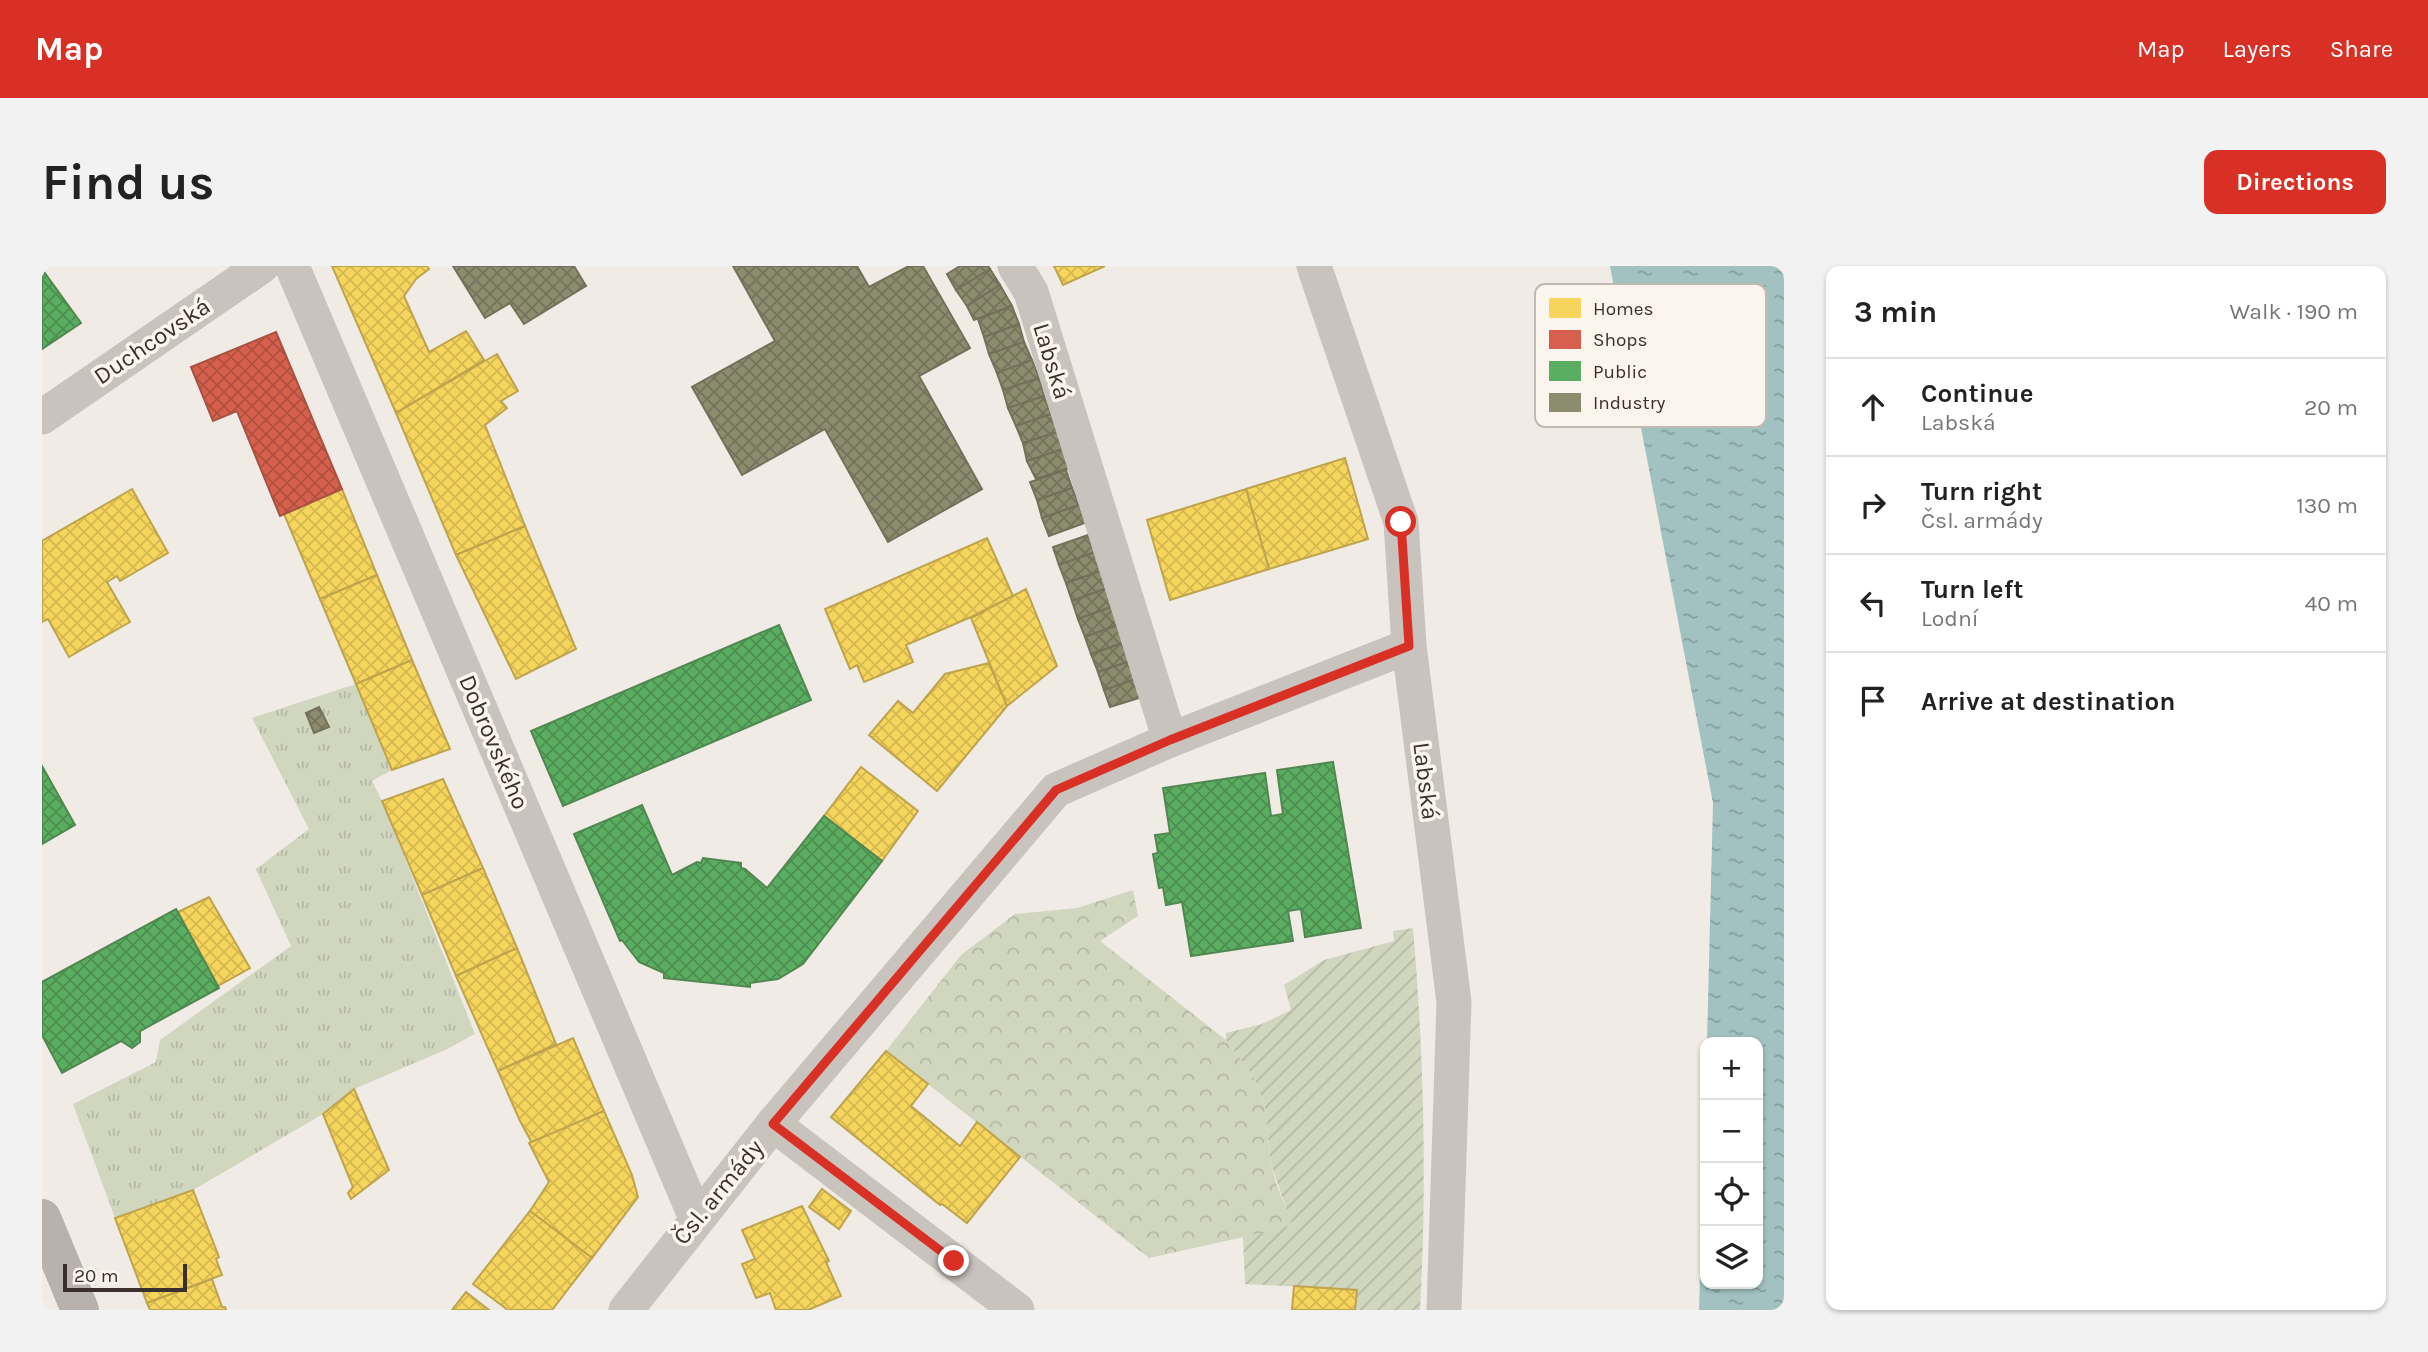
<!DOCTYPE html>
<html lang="en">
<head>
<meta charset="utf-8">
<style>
	body { margin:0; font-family:Karla,sans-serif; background:#f2f2f2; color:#222 }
	.controls { position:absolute; right:21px; bottom:21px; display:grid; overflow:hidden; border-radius:14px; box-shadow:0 2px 5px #0004 }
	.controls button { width:63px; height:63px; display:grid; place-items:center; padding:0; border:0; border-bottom:2px solid #e0e0e0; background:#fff; color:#222; font:35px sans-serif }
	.scale { position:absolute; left:21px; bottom:18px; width:124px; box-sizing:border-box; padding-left:7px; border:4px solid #3b302b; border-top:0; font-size:19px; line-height:24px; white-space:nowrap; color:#3b302b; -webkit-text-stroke:5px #fbf5ee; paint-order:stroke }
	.stop { position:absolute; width:21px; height:21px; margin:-16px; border:5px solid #d93025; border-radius:50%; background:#fff }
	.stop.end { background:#d93025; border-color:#fff; box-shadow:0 2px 7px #0008 }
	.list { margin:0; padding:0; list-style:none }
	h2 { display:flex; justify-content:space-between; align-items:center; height:91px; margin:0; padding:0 28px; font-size:30px }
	h2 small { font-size:23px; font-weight:400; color:#767676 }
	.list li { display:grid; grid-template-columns:46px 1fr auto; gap:21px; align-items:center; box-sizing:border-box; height:98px; padding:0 28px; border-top:2px solid #e0e0e0 }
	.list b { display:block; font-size:26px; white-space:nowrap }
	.list p { margin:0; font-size:23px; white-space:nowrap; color:#767676 }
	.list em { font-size:23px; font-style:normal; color:#767676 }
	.icon { flex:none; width:38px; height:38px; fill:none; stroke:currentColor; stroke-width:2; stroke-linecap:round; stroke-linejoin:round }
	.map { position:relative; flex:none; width:1742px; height:1044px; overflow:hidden; border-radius:14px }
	header { display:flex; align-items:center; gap:42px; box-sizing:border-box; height:98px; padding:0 35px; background:#d93025; color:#fff }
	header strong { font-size:33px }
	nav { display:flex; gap:38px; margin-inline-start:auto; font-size:24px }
	.intro { display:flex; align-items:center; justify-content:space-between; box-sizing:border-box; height:168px; padding:0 42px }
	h1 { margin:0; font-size:49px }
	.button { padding:18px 32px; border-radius:14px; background:#d93025; color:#fff; font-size:24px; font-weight:700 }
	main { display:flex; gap:42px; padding:0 42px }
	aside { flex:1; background:#fff; border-radius:14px; box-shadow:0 2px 5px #0004 }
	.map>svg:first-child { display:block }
	.grass { fill:url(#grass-tufts) }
	.forest { fill:url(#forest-crowns) }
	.garden { fill:url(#garden-furrows) }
	.water { fill:url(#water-ripples) }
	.homes { fill:url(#homes-cross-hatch); stroke:#bea44d; stroke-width:2 }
	.shops { fill:url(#shops-cross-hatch); stroke:#a85243; stroke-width:2 }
	.public { fill:url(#public-cross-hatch); stroke:#518851; stroke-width:2 }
	.industry { fill:url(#industry-cross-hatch); stroke:#74705a; stroke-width:2 }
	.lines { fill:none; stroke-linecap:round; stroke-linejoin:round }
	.minor { stroke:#c9c3be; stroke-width:35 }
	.primary { stroke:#b8b1ad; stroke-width:38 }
	.route { stroke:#d93025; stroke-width:9 }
	.labels { text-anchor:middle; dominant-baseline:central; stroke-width:7; stroke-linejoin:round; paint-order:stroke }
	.street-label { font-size:24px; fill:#3b302b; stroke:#fbf5ee }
	.key { fill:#fbf5ee; stroke:#c1bab4; stroke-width:2 }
	.key-label { font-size:19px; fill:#3b302b }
</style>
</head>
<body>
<header>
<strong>Map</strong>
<nav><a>Map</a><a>Layers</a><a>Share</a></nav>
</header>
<div class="intro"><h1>Find us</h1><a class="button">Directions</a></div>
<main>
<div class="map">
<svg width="1742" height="1044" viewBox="0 0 1742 1044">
	<defs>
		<pattern id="grass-tufts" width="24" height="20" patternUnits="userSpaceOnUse" patternTransform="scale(1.75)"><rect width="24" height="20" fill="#d1d6bf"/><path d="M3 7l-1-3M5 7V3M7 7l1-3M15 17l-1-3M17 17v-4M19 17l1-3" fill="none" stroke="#b4b8a4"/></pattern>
		<pattern id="forest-crowns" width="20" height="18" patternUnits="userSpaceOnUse" patternTransform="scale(1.75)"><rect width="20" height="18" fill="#d1d6bf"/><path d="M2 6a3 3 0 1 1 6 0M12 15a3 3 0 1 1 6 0" fill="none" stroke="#b4b8a4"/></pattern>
		<pattern id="garden-furrows" width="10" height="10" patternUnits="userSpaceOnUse" patternTransform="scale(1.75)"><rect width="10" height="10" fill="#d1d6bf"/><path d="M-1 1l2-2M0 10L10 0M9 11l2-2" fill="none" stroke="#b4b8a4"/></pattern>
		<pattern id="water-ripples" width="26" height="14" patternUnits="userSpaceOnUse" patternTransform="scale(1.75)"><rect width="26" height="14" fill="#a1c2c1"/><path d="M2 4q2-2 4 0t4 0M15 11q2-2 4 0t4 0" fill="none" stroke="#849e9d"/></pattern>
		<pattern id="homes-cross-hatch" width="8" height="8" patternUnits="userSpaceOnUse" patternTransform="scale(1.75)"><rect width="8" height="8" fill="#f6d55c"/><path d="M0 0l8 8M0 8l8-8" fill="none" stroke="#d4b750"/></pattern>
		<pattern id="shops-cross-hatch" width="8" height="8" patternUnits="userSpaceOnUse" patternTransform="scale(1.75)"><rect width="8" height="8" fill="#d6604d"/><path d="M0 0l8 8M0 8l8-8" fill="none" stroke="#af5040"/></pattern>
		<pattern id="public-cross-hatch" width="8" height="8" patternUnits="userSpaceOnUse" patternTransform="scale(1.75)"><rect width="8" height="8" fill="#5aae61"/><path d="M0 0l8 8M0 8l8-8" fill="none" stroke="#4c8e50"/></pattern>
		<pattern id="industry-cross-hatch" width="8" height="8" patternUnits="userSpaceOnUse" patternTransform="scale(1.75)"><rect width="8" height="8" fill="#8c8c6e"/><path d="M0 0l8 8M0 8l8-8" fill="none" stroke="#74735b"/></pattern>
	</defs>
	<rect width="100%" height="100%" fill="#f0ebe5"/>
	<!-- grass -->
	<path class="grass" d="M 314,418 L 350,504 L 330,515 L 340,535 L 433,768 L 403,784 L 312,823 L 281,848 L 151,924 L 73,952 L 31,838 L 114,796 L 118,774 L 249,680 L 214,603 L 267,563 L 210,452 Z"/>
	<!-- forest -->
	<path class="forest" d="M 1091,624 L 1096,650 L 1058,675 L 1184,774 L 1211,809 L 1223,840 L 1229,898 L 1234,917 L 1251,960 L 1107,992 L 844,785 L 919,689 L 973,648 L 1035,642 Z"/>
	<!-- garden -->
	<path class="garden" d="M 1371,662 C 1382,789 1385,916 1378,1044 L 1313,1044 L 1314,1024 L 1203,1018 L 1201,971 L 1250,959 L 1229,898 L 1223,840 L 1211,809 L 1184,774 L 1184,767 L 1220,758 L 1249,744 L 1242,719 L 1282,694 L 1352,675 L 1351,665 Z"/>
	<!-- water -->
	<path class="water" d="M 1568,0 L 1742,0 L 1742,1044 L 1657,1044 L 1663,845 L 1663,1018 L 1716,1018 L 1716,776 L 1665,776 L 1671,537 Z"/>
	<!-- homes -->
	<g class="homes">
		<path d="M 290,0 L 385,0 L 387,3 L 374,13 L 362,30 L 387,86 L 424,65 L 442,94 L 354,147 Z"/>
		<path d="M 1012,0 L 1063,0 L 1021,19 Z"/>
		<path d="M 455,88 L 476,125 L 459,135 L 465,142 L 443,159 L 483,260 L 414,289 L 354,147 Z"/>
		<path d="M 1303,192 L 1326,273 L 1227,303 L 1204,223 Z"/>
		<path d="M 90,223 L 126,287 L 78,315 L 75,310 L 65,316 L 88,356 L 27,391 L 6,353 L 0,356 L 0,275 Z"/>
		<path d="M 300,223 L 335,309 L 278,333 L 242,248 Z"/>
		<path d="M 1204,223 L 1227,303 L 1128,334 L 1105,254 Z"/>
		<path d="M 483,260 L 534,383 L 474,413 L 414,289 Z"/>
		<path d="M 945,272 L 971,330 L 929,351 L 864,379 L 871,396 L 822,416 L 815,399 L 808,403 L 783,343 Z"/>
		<path d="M 335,309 L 370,394 L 314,418 L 278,333 Z"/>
		<path d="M 984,323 L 1015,400 L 965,440 L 929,352 Z"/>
		<path d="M 370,394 L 408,483 L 350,504 L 314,418 Z"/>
		<path d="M 947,397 L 965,440 L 895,525 L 827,469 L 856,435 L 871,447 L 903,408 Z"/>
		<path d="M 819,501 L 876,545 L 840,595 L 782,550 Z"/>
		<path d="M 401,513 L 441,602 L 380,629 L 340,535 Z"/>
		<path d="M 441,602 L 475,682 L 414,710 L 380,629 Z"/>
		<path d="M 167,631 L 208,702 L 176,720 L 136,646 Z"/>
		<path d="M 475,682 L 514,778 L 456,805 L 414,710 Z"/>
		<path d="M 531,772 L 562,845 L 490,877 L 478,855 L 456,805 Z"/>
		<path d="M 844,785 L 886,818 L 869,840 L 918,880 L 935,856 L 978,891 L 925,957 L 900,938 L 898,939 L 789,851 Z"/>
		<path d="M 312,823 L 347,904 L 309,933 L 306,927 L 311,921 L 281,848 Z"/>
		<path d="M 562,845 L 590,909 L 596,931 L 550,992 L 488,945 L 507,916 L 487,877 Z"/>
		<path d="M 780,923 L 809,945 L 797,963 L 767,941 Z"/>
		<path d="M 151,924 L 177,991 L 174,993 L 180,1009 L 105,1037 L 73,952 Z"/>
		<path d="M 760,940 L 787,995 L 784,996 L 799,1030 L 766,1044 L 734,1044 L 728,1027 L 714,1032 L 700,998 L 713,993 L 700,964 Z"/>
		<path d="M 488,945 L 550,992 L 510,1044 L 466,1044 L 431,1018 Z"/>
		<path d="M 170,1013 L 180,1041 L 183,1041 L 184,1044 L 108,1044 L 105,1037 Z"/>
		<path d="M 1252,1020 L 1315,1024 L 1313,1044 L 1250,1044 Z"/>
		<path d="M 424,1026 L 447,1044 L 410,1044 Z"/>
	</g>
	<!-- shops -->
	<path class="shops" d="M 234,66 L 300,223 L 238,250 L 195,145 L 171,155 L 149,101 Z"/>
	<!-- public -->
	<g class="public">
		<path d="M 0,3 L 39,57 L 0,83 Z"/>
		<path d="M 737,359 L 769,434 L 521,540 L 489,465 Z"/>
		<path d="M 1291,496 L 1319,662 L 1263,671 L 1259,643 L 1246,645 L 1251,675 L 1149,690 L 1140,636 L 1124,639 L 1121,621 L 1117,622 L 1111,588 L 1116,587 L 1113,569 L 1128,567 L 1121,522 L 1223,507 L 1229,550 L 1241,548 L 1235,504 Z"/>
		<path d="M 0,500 L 33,559 L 0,578 Z"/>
		<path d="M 600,539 L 630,609 L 655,596 L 659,597 L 661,592 L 699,597 L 699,602 L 703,603 L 725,622 L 782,550 L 840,595 L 761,698 L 736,713 L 708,717 L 708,721 L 622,712 L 622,707 L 597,696 L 580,674 L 578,675 L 532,568 Z"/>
		<path d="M 134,643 L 177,722 L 98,765 L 98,776 L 90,782 L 79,775 L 20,807 L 0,769 L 0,716 Z"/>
	</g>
	<!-- industry -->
	<g class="industry">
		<path d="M 411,0 L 532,0 L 544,20 L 482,58 L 468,37 L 443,52 Z"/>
		<path d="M 691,0 L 815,0 L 827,21 L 867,0 L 881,0 L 928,82 L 877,110 L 940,223 L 846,276 L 783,163 L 700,209 L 650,121 L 733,75 Z"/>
		<path d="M 918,0 L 946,0 L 948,3 L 914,24 L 905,8 Z"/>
		<path d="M 948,3 L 958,19 L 925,40 L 914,24 Z"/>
		<path d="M 958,19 L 970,40 L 932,54 L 925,40 Z"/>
		<path d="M 970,40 L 977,58 L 942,71 L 936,53 Z"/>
		<path d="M 977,58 L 982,76 L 947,88 L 942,71 Z"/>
		<path d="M 982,76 L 990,94 L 955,107 L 947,88 Z"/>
		<path d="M 990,94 L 997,112 L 961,124 L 955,107 Z"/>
		<path d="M 997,112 L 1002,130 L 966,142 L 961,124 Z"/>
		<path d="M 1002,130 L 1009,148 L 974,160 L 966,142 Z"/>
		<path d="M 1009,148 L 1016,166 L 981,177 L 974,160 Z"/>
		<path d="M 1016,166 L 1021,183 L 985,195 L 981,177 Z"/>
		<path d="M 1021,183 L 1027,202 L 994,213 L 985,195 Z"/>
		<path d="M 1024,204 L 1030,222 L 995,234 L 988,216 Z"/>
		<path d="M 1030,222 L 1037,239 L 1000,252 L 995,234 Z"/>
		<path d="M 1037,239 L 1043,257 L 1007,270 L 1000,252 Z"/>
		<path d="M 1046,269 L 1053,286 L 1017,299 L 1011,281 Z"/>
		<path d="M 1053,286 L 1059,305 L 1024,317 L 1017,299 Z"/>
		<path d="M 1059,305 L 1065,322 L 1030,335 L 1024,317 Z"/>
		<path d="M 1065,322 L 1072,340 L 1036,353 L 1030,335 Z"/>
		<path d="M 1072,340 L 1078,358 L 1043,371 L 1036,353 Z"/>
		<path d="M 1078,358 L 1084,376 L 1049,388 L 1043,371 Z"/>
		<path d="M 1084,376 L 1091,394 L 1056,406 L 1049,388 Z"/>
		<path d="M 1091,394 L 1097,412 L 1062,424 L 1056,406 Z"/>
		<path d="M 1097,412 L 1103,430 L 1068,441 L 1062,424 Z"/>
		<path d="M 277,441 L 287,461 L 272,467 L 264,447 Z"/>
	</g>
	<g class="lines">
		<!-- minor -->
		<g class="minor">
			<path d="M 250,0 L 654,952"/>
			<path d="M 973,0 L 989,26 L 1128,474"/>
			<path d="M 1272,0 L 1359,256 L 1367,380 L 1412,736 L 1402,1044"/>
			<path d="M 0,151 L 220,0"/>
			<path d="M 731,858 L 975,1044"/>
			<path d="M 584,1044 L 731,858 L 1014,524 L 1128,474 L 1367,380"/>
		</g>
		<!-- primary -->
		<path class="primary" d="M 0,952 L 38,1044"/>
	</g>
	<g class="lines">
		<!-- route -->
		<path class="route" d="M 912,995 L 731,858 L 1014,524 L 1128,474 L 1367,380 L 1359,256"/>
	</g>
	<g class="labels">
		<!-- street labels -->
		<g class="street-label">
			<text transform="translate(110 75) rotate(-34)">Duchcovská</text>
			<text transform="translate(1010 95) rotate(73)">Labská</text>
			<text transform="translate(452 476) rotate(67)">Dobrovského</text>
			<text transform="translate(1384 515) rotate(83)">Labská</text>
			<text transform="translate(676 926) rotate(-51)">Čsl. armády</text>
		</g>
	</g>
	<!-- legend -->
	<rect x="1493" y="18" width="231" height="143" rx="10" class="key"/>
	<rect x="1507" y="32" width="32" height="20" fill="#f6d55c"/>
	<rect x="1507" y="64" width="32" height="19" fill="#d6604d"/>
	<rect x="1507" y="95" width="32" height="20" fill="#5aae61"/>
	<rect x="1507" y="127" width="32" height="19" fill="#8c8c6e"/>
	<g class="key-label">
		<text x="1551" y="49">Homes</text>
		<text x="1551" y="80">Shops</text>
		<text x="1551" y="112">Public</text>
		<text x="1551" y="143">Industry</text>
	</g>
</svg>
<div class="controls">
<button>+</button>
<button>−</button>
<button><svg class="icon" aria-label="locate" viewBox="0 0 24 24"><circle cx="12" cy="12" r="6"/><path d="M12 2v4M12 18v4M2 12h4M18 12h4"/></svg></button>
<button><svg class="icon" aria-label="layers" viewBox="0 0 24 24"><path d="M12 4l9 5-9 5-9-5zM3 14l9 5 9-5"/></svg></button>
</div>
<div class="scale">20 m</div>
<div class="stop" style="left:1359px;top:256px"></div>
<div class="stop end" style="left:912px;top:995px"></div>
</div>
<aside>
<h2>3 min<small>Walk · 190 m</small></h2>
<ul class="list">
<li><svg class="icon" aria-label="ahead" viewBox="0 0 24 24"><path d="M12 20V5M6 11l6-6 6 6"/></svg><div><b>Continue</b><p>Labská</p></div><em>20 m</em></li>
<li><svg class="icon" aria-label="right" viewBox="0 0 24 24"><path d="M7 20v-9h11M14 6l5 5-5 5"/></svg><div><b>Turn right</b><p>Čsl. armády</p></div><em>130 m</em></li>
<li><svg class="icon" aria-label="left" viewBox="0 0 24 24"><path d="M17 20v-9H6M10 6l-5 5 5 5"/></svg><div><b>Turn left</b><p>Lodní</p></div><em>40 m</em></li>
<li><svg class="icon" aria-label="arrive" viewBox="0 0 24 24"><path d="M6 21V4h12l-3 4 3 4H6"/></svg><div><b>Arrive at destination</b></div></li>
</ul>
</aside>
</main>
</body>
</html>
